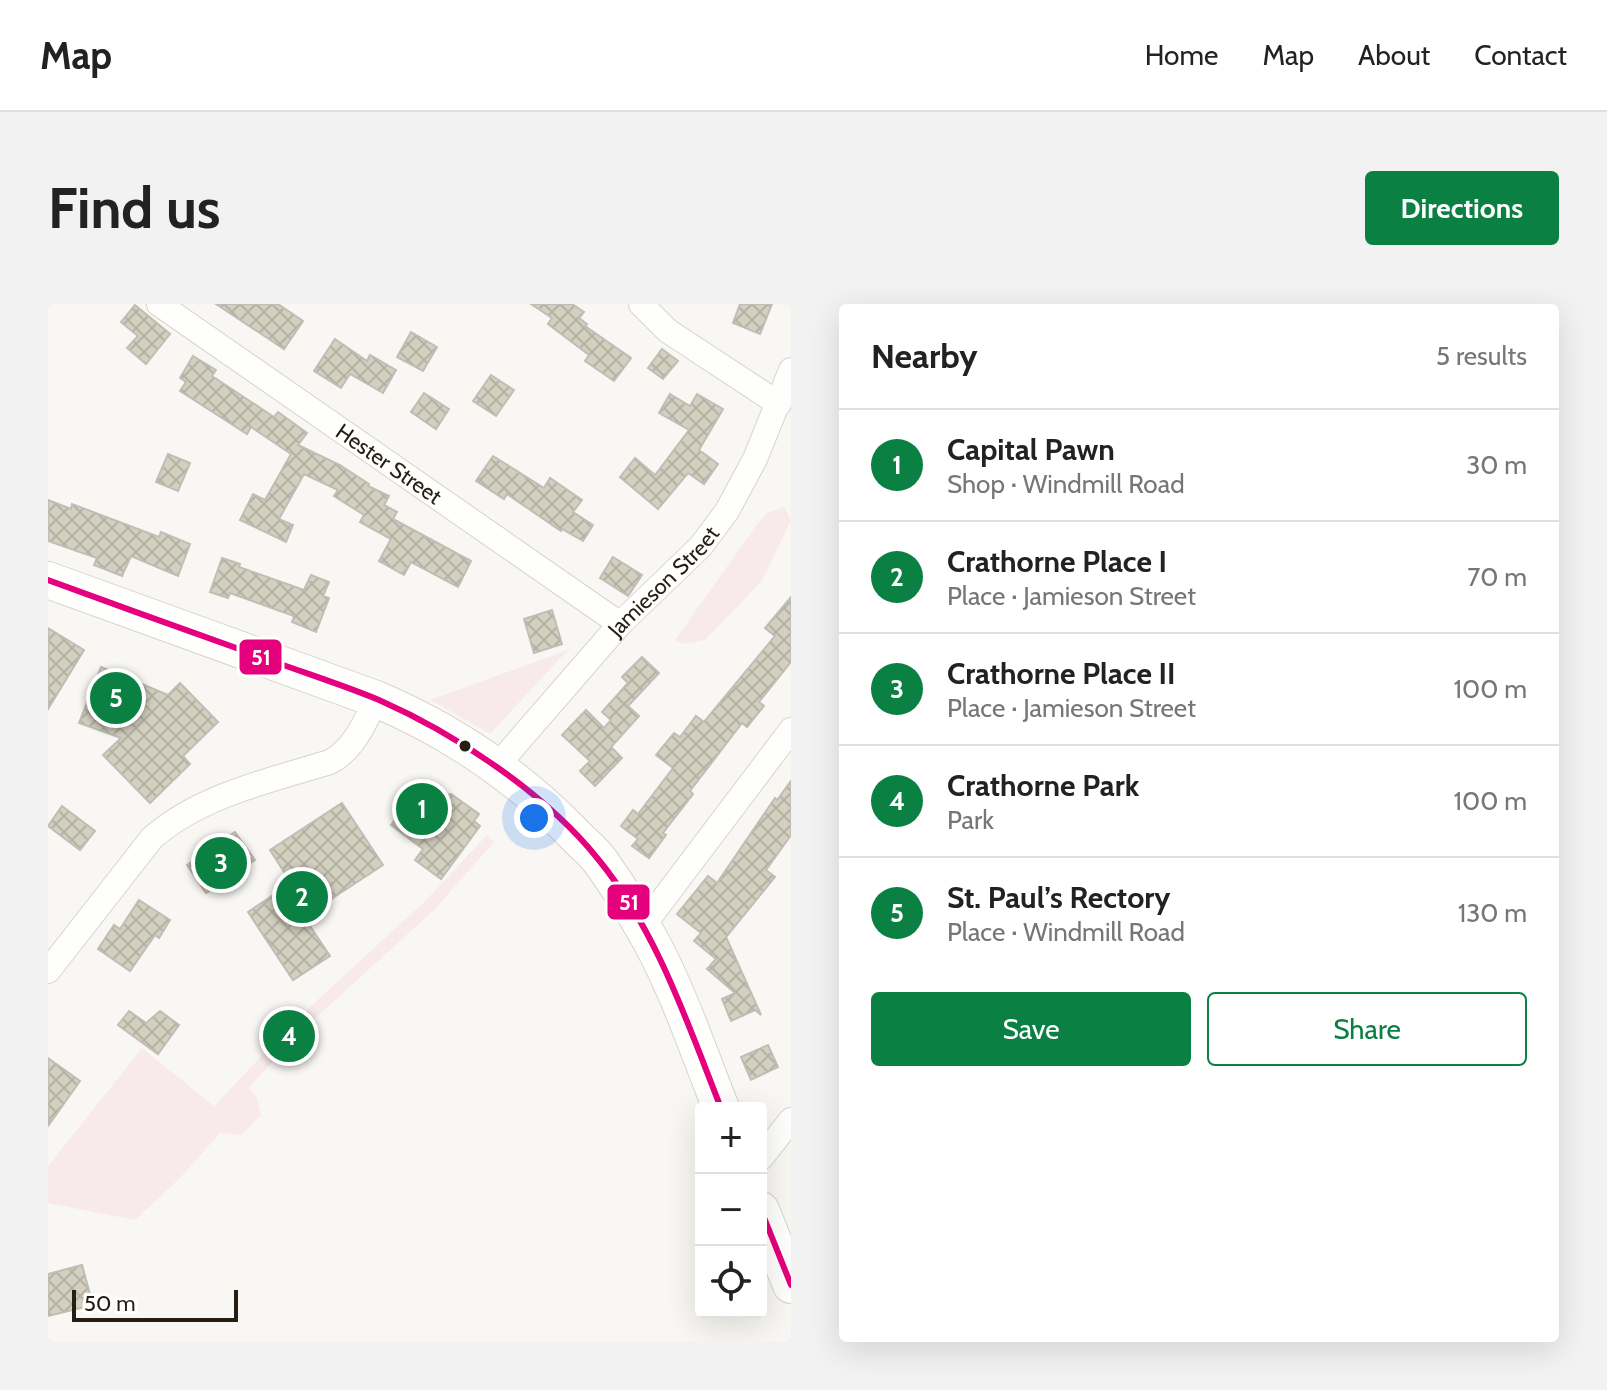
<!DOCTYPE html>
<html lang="en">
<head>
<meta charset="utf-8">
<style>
	body { margin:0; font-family:Cabin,sans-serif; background:#f2f2f2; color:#222 }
	.controls { position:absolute; right:24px; bottom:24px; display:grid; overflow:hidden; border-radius:8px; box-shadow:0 8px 32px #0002 }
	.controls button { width:72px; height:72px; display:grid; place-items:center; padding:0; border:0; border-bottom:2px solid #e0e0e0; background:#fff; color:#222; font:40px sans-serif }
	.scale { position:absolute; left:24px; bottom:20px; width:166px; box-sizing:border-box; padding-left:8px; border:4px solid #271e13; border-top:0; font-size:22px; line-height:28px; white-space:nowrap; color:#271e13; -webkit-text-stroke:6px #fff; paint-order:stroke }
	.you { position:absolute; left:486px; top:514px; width:28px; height:28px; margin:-20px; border:6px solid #fff; border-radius:50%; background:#1a73e8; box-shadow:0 0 0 12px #1a73e833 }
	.badge { display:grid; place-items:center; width:52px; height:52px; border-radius:50%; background:#0b8043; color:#fff; font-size:26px; font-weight:700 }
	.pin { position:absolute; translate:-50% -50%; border:4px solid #fff; box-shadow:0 2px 8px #0006 }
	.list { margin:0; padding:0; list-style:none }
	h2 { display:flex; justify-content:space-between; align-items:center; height:104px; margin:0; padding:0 32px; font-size:34px }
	h2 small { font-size:26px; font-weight:400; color:#767676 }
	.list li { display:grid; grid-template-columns:52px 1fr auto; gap:24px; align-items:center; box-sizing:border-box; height:112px; padding:0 32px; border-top:2px solid #e0e0e0 }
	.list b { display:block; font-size:30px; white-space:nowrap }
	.list p { margin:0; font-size:26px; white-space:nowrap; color:#767676 }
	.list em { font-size:26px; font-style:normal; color:#767676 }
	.actions { display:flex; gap:16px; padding:24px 32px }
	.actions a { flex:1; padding:18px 0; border:2px solid #0b8043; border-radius:8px; text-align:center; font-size:28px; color:#0b8043 }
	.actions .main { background:#0b8043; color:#fff }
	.icon { flex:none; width:44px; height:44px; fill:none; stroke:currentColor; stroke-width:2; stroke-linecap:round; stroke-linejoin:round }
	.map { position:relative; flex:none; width:743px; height:1038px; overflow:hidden; border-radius:8px }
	header { display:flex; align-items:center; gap:48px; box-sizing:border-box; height:112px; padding:0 40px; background:#fff; border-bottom:2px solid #e0e0e0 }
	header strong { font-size:38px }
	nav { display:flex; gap:44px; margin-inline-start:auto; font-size:28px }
	.intro { display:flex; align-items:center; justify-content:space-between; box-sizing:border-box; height:192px; padding:0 48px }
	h1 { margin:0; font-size:56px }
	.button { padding:20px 36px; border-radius:8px; background:#0b8043; color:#fff; font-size:28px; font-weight:700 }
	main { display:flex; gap:48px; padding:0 48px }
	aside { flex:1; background:#fff; border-radius:8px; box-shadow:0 8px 32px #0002 }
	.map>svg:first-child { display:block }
	.park { fill:#f8eaea }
	.building { fill:url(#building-cross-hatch); stroke:#bfbeb6; stroke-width:2 }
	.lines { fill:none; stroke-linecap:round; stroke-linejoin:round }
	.street-casing { stroke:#d9d3cc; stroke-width:26 }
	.secondary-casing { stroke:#d9d3cc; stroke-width:38 }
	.street { stroke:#fefefd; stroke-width:24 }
	.secondary { stroke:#fefefd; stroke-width:36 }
	.bus-1-casing { stroke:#fff; stroke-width:12 }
	.bus-1 { stroke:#e5007d; stroke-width:6 }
	.bus-dot { fill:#271e13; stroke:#fff; stroke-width:3 }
	.labels { text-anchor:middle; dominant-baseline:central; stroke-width:6; stroke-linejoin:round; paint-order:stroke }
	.street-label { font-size:22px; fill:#271e13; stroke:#fff }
	.line-badge { stroke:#fff; stroke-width:3 }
	.badge-label { font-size:22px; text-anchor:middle; font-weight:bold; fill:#fff }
</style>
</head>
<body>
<header>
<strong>Map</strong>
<nav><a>Home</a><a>Map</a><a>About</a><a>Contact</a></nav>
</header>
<div class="intro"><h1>Find us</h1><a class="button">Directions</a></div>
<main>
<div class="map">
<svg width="743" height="1038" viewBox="0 0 743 1038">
	<defs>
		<pattern id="building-cross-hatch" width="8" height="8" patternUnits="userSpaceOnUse" patternTransform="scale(2)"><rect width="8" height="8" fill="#d3d0c0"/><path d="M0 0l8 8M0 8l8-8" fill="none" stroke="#b5b2a4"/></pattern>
	</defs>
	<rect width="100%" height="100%" fill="#f9f7f4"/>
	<!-- park -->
	<g class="park">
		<path d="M 736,203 L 743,216 L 714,277 L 657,336 L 636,340 L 627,336 L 707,223 L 719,209 Z"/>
		<path d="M 520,346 L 442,430 L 382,396 Z"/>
		<path d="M 439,531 L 446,538 L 386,606 L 259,722 L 200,784 L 208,792 L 213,811 L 193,831 L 172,829 L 132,874 L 87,916 L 0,899 L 0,862 L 94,744 L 166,802 L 251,713 L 377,597 Z"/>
	</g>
	<!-- building -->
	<g class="building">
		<path d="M 168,0 L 230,0 L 255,17 L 236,45 Z"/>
		<path d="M 483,0 L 524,0 L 536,8 L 531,14 L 539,20 L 537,22 L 583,54 L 566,77 L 537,57 L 541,51 L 500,20 L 504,14 Z"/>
		<path d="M 692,0 L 724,0 L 712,30 L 685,19 Z"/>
		<path d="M 87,1 L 122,30 L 98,60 L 79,44 L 90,32 L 73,18 Z"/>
		<path d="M 363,28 L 389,43 L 375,67 L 349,53 Z"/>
		<path d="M 287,35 L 319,57 L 322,51 L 348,66 L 335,89 L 302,70 L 293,84 L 266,67 Z"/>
		<path d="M 614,45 L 630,57 L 615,75 L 600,64 Z"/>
		<path d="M 145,52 L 168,66 L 164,72 L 226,113 L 230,108 L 259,129 L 250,141 L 292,161 L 321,180 L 320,182 L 341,192 L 336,201 L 349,208 L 345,215 L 423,257 L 410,283 L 363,258 L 356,271 L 331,257 L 343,235 L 312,218 L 316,211 L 286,192 L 290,186 L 256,170 L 231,215 L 245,221 L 238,238 L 192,216 L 205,190 L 217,196 L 243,150 L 203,123 L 199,130 L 132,87 L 138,78 L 132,74 Z"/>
		<path d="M 443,71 L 466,86 L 448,112 L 425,97 Z"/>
		<path d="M 376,89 L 401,105 L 388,125 L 363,108 Z"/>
		<path d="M 622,90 L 642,102 L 649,90 L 675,105 L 651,146 L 670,160 L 656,180 L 640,169 L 610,205 L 572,173 L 587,154 L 607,171 L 641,126 L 611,109 Z"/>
		<path d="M 120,150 L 142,159 L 130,187 L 108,178 Z"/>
		<path d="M 445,152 L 496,184 L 502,174 L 534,196 L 525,208 L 545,221 L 535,237 L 514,225 L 513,227 L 459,190 L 456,195 L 428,177 Z"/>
		<path d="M 0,196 L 23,205 L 24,200 L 111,233 L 113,228 L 142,240 L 130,272 L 83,252 L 74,272 L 46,261 L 49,254 L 0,237 Z"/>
		<path d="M 565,253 L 594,271 L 580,292 L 552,274 Z"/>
		<path d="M 174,254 L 192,260 L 191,263 L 256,286 L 263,271 L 281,278 L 275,292 L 281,294 L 268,328 L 244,318 L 246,312 L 182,289 L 180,294 L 162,288 Z"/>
		<path d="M 743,293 L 743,358 L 711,398 L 716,402 L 699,423 L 694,419 L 642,487 L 645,490 L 615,529 L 618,531 L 601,554 L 584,542 L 590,535 L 573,522 L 585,506 L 590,510 L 625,464 L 608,451 L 626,429 L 632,433 L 648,412 L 656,418 L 727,332 L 717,324 Z"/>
		<path d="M 504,306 L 514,340 L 486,349 L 476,315 Z"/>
		<path d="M 0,324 L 36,346 L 0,405 Z"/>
		<path d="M 594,353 L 611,369 L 580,402 L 591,412 L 563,443 L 574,454 L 547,482 L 532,467 L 542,457 L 514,431 L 538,406 L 556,424 L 563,416 L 554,408 L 580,379 L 574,373 Z"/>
		<path d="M 53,363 L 120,391 L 132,379 L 170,418 L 135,452 L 142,460 L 102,499 L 55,451 L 73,434 L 31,419 Z"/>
		<path d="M 376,476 L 398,492 L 403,490 L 431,510 L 426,517 L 432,522 L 393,575 L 367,556 L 375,545 L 343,521 Z"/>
		<path d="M 743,477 L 743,531 L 718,566 L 727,573 L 678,633 L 713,711 L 707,706 L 683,717 L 674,695 L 687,689 L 659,665 L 668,655 L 646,637 L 653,629 L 629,610 L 660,572 L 669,579 L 727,494 L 729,496 Z"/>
		<path d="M 294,499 L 335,561 L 256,613 L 282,652 L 245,676 L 200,608 L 243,579 L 222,546 Z"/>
		<path d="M 14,502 L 47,527 L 32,546 L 0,522 Z"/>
		<path d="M 187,528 L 207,556 L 158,589 L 139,561 Z"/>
		<path d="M 91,596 L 122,616 L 111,634 L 107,631 L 82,667 L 50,645 L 66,621 L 72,625 Z"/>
		<path d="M 81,707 L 98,719 L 112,707 L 131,721 L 110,750 L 70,721 Z"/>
		<path d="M 720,741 L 730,763 L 703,776 L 693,753 Z"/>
		<path d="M 0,754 L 32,777 L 0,822 Z"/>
		<path d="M 34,961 L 45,1001 L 0,1012 L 0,970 Z"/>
	</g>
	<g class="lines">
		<defs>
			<g id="street">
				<path id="s1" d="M 111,0 L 572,320"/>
				<path d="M 593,0 L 620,27 L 731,100"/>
				<path id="s2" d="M 448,463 L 572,320 L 653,242 L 679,207 L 707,155 L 743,66"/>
				<path d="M 595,622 L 743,426"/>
				<path d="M 0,667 L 104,534 C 151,492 223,476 282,458 C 306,445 317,419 328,395"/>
				<path d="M 713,854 L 743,816"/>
			</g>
			<g id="secondary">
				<path d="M 0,276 L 328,395 C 401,426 468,471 524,528 C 533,538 545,547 553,558 C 567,578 581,599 593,620 C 626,674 649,744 673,804"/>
				<path d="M 713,906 L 743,981"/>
			</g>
		</defs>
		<!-- street casing -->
		<use href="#street" class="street-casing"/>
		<!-- secondary casing -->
		<use href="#secondary" class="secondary-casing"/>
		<!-- street -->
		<use href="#street" class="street"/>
		<!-- secondary -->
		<use href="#secondary" class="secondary"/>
		<defs>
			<g id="bus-1">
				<path d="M 0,276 C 68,301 137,326 205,350 C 247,366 290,379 331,396 C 408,430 497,489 550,555 C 609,627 639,718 673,804"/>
				<path d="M 713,906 L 743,981"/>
			</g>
		</defs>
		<!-- bus-1 casing -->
		<use href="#bus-1" class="bus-1-casing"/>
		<!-- bus-1 -->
		<use href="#bus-1" class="bus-1"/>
	</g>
	<!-- markers -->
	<circle class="bus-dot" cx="417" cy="442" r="7"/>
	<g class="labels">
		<!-- street labels -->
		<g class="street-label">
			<text stroke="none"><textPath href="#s1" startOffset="280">Hester Street</textPath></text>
			<text stroke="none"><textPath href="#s2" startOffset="250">Jamieson Street</textPath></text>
		</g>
	</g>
	<g class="line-badge">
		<rect x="190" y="334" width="45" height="38" rx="8" fill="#e5007d"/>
		<rect x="558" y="579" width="45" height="38" rx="8" fill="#e5007d"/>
	</g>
	<g class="badge-label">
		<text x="213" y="361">51</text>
		<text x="581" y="606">51</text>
	</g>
</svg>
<div class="controls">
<button>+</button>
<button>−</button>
<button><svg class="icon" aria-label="locate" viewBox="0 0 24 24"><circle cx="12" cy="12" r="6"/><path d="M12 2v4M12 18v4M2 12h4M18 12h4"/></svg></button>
</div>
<div class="scale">50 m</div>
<div class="you"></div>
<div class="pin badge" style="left:374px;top:505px">1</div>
<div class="pin badge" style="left:254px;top:593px">2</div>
<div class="pin badge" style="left:173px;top:559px">3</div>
<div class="pin badge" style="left:241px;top:732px">4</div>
<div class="pin badge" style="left:68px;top:394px">5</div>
</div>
<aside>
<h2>Nearby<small>5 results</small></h2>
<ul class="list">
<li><span class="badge">1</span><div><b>Capital Pawn</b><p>Shop · Windmill Road</p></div><em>30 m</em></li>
<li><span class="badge">2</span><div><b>Crathorne Place I</b><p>Place · Jamieson Street</p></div><em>70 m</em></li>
<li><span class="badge">3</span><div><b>Crathorne Place II</b><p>Place · Jamieson Street</p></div><em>100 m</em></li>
<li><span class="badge">4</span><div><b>Crathorne Park</b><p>Park</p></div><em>100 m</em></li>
<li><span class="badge">5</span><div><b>St. Paul’s Rectory</b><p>Place · Windmill Road</p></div><em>130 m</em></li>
</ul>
<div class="actions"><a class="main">Save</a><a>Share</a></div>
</aside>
</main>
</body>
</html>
